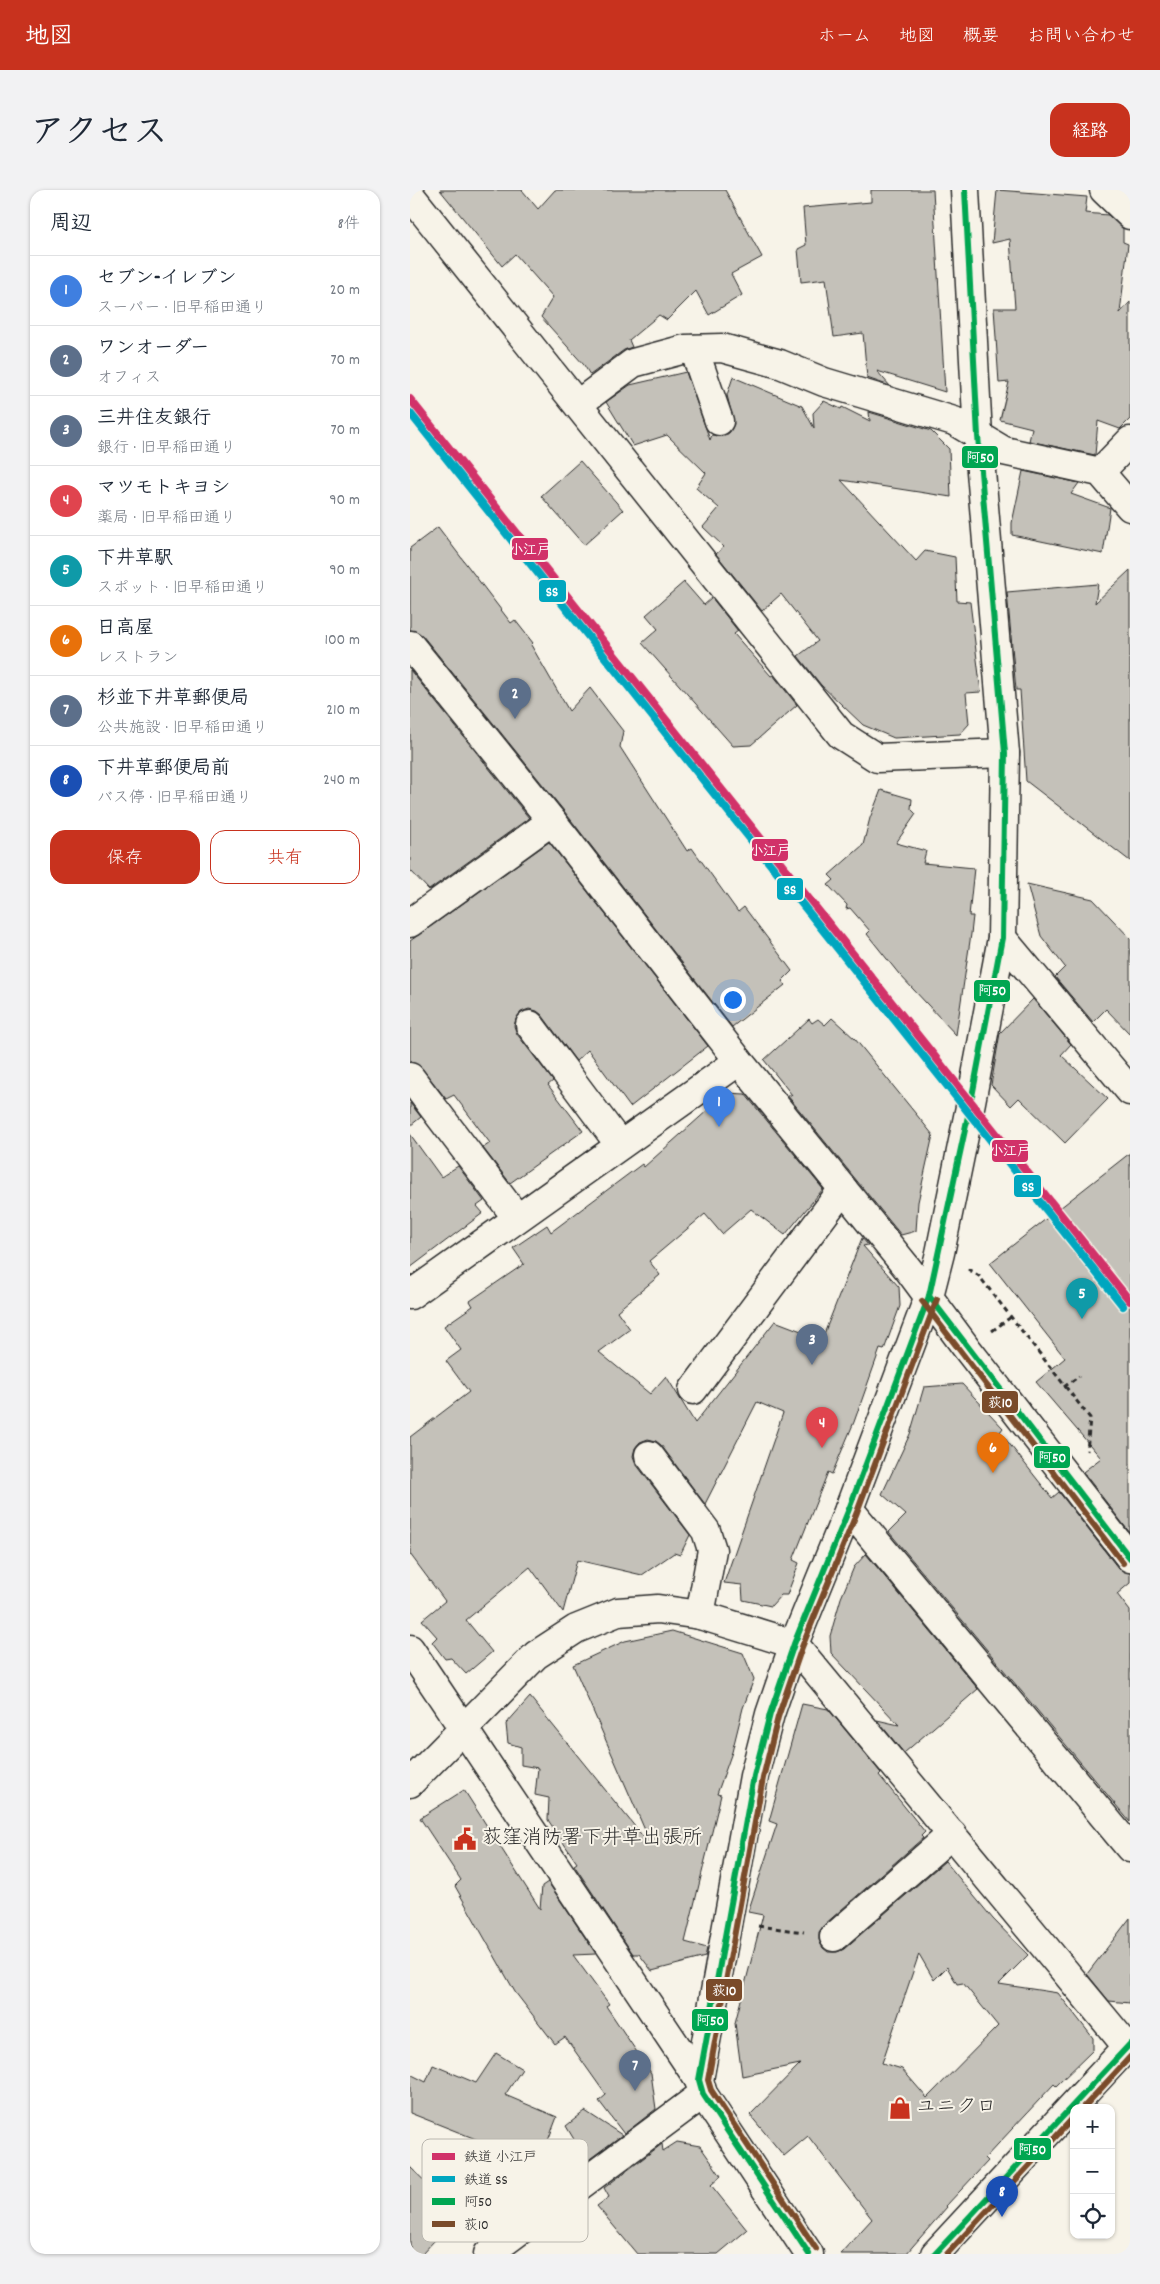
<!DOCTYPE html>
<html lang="ja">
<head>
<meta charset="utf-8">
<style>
	body { margin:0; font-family:Dekko,"Klee One",sans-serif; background:#f2f2f3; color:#1f2937 }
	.controls { position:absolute; right:15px; bottom:15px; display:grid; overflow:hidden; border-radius:10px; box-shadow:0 1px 4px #0004 }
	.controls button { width:45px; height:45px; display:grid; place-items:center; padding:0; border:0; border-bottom:1px solid #e0e1e3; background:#fff; color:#1f2937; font:25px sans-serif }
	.you { position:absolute; left:322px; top:809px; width:18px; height:18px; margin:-12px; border:4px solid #fff; border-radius:50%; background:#1a73e8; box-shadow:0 0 0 8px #1a73e833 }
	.badge { display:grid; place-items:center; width:32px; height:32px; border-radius:50%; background:#c8321e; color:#fff; font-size:16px; font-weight:700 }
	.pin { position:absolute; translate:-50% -41px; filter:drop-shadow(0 1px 2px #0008) }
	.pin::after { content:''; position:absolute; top:26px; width:18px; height:15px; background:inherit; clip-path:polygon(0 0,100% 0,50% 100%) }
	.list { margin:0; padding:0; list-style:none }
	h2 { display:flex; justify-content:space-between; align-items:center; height:65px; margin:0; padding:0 20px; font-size:21px }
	h2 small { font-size:16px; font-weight:400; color:#747a83 }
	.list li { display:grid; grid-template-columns:32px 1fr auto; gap:15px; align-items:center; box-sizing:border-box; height:70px; padding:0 20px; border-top:1px solid #e0e1e3 }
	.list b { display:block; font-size:19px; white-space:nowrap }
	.list p { margin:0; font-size:16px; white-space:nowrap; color:#747a83 }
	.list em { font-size:16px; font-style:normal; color:#747a83 }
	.actions { display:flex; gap:10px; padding:15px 20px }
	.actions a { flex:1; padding:11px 0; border:1px solid #c8321e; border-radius:15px; text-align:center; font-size:18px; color:#c8321e }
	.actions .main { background:#c8321e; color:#fff }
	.icon { flex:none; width:28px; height:28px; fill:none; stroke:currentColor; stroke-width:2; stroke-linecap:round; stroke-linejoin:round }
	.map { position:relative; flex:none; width:720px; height:2064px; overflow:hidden; border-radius:15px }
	header { display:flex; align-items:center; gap:30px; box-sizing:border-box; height:70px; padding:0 25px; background:#c8321e; color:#fff }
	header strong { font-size:24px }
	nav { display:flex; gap:28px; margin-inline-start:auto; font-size:18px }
	.intro { display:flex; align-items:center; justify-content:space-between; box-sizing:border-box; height:120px; padding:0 30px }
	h1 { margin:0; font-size:35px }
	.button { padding:12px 22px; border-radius:15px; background:#c8321e; color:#fff; font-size:18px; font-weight:700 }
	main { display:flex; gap:30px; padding:0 30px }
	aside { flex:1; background:#fff; border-radius:15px; box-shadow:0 1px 4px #0004 }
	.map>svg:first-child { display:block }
	.building { fill:#c4c1b9; stroke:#2b2b2b; fill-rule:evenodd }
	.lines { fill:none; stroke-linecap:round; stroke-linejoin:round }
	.minor-casing { stroke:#2b2b2b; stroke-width:31 }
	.major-casing { stroke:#2b2b2b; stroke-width:31 }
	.path { stroke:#2b2b2b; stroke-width:3; stroke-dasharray:5 4; stroke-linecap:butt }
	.minor { stroke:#f7f3e8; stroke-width:28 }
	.major { stroke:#f7f3e8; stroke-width:28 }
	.bus-1-casing { stroke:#f7f3e8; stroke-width:10 }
	.bus-2-casing { stroke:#f7f3e8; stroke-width:10 }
	.bus-1 { stroke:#00a651; stroke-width:6 }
	.bus-2 { stroke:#7a4b2a; stroke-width:6 }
	.rail-1-casing { stroke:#f7f3e8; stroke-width:11 }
	.rail-2-casing { stroke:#f7f3e8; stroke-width:11 }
	.rail-1 { stroke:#d13169; stroke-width:8 }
	.rail-2 { stroke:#00a6bf; stroke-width:8 }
	.labels { text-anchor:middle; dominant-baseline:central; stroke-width:4; stroke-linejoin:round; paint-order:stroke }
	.poi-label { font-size:20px; fill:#2b2b2b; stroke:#f7f3e8; text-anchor:start }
	.key { fill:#f7f3e8; stroke:#bab7af; stroke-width:1 }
	.key-label { font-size:14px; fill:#2b2b2b }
	.line-badge { stroke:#f7f3e8; stroke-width:2 }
	.badge-label { font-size:14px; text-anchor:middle; font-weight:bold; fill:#fff }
</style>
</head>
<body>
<header>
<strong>地図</strong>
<nav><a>ホーム</a><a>地図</a><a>概要</a><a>お問い合わせ</a></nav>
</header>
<div class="intro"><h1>アクセス</h1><a class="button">経路</a></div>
<main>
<aside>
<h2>周辺<small>8件</small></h2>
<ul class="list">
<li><span class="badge" style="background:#3f7fe0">1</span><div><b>セブン-イレブン</b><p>スーパー · 旧早稲田通り</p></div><em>20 m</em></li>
<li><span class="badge" style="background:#5c6f8a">2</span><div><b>ワンオーダー</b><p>オフィス</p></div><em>70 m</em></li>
<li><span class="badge" style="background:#5c6f8a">3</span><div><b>三井住友銀行</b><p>銀行 · 旧早稲田通り</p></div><em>70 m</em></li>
<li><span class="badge" style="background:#e0444e">4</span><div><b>マツモトキヨシ</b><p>薬局 · 旧早稲田通り</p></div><em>90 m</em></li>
<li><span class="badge" style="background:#0f9aa8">5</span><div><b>下井草駅</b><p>スポット · 旧早稲田通り</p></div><em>90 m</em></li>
<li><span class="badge" style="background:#e8710a">6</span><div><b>日高屋</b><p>レストラン</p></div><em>100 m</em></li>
<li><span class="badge" style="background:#5c6f8a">7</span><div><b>杉並下井草郵便局</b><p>公共施設 · 旧早稲田通り</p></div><em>210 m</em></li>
<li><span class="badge" style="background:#1a4fb4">8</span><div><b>下井草郵便局前</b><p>バス停 · 旧早稲田通り</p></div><em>240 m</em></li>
</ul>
<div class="actions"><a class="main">保存</a><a>共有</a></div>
</aside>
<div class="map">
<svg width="720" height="2064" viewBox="0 0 720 2064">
	<rect width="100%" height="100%" fill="#f7f3e8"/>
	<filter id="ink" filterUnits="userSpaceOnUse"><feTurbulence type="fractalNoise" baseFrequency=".02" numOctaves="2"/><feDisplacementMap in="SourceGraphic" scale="10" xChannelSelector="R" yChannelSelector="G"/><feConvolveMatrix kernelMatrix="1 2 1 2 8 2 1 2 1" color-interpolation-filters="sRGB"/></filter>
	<g filter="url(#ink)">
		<!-- building -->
		<g class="building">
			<path d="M 30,0 L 112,0 L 128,19 L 145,0 L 315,0 L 352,67 L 321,84 L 332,105 L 299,125 L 286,101 L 257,130 L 249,125 L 219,150 L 222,157 L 214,160 L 180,185 L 174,175 L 131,127 L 143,107 L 105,64 L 92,76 Z"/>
			<path d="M 461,0 L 523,0 L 535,202 L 467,181 L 480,196 L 457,188 L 453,143 L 424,147 L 416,89 L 391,92 L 388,59 L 396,55 L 393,18 L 461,12 Z"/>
			<path d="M 587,0 L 677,7 L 675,23 L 698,25 L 713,38 L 713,52 L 718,54 L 710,123 L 720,112 L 720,229 L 710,239 L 688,231 L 685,265 L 619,251 L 622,238 L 590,230 L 599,192 L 589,193 L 584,118 L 605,118 L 600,49 L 582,53 Z"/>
			<path d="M 276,182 L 300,250 L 302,245 L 315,246 L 320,242 L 324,234 L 317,205 L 323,187 L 392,216 L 404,238 L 403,223 L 414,211 L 431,219 L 432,217 L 460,231 L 459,222 L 521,241 L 539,259 L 541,307 L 431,290 L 506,371 L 515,361 L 545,367 L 547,411 L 560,412 L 571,502 L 556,503 L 559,534 L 550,544 L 484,548 L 453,535 L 411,495 L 388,466 L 408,451 L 371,404 L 352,421 L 306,364 L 314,357 L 293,337 L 309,318 L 286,298 L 296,283 L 257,245 L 223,256 L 196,212 L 220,195 Z"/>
			<path d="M 170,271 L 213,320 L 174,355 L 131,306 Z"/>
			<path d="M 613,281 L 669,293 L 661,304 L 700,318 L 693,364 L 602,345 L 602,333 Z"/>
			<path d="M 28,337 L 101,433 L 105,430 L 123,453 L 121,455 L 159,521 L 180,498 L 213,541 L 210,557 L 277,661 L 282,658 L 328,722 L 334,717 L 382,781 L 372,791 L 375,795 L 322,837 L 154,621 L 12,445 L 0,440 L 0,358 Z"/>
			<path d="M 720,380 L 720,671 L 616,591 L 610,500 L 606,500 L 597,402 L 688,394 L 685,413 Z"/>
			<path d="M 274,392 L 294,415 L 302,408 L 328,441 L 324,444 L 361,486 L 363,485 L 387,515 L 341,555 L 323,556 L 232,453 L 248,439 L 236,425 Z"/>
			<path d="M 0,480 L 119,628 L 19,700 L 0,680 Z"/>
			<path d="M 471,600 L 502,609 L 501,619 L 506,624 L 486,653 L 516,661 L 513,673 L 564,678 L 559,726 L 563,726 L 561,744 L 546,845 L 489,784 L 457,744 L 460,741 L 440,718 L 436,719 L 437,715 L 418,695 L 424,690 L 419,685 L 453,655 L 460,628 Z"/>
			<path d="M 139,652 L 298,856 L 220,917 L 178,860 L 166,871 L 132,825 L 127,821 L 119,819 L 111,822 L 106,829 L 104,836 L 107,844 L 143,891 L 138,895 L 173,941 L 100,993 L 73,958 L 80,953 L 44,905 L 36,909 L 12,878 L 0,872 L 0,751 Z"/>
			<path d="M 617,694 L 683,709 L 720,748 L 720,844 L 696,819 L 683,832 L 645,787 L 655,777 L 631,746 Z"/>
			<path d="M 623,809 L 661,854 L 651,865 L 698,909 L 655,953 L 609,908 L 601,916 L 581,895 L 590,843 Z"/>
			<path d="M 422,828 L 445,849 L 523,945 L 508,1012 L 506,1041 L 491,1045 L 377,905 L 382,905 L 354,870 L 399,829 L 402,833 L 408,829 L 415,835 Z"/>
			<path d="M 317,903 L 335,904 L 413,999 L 375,1045 L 341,1019 L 312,1044 L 295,1024 L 239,1071 L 250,1085 L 207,1121 L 220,1139 L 189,1162 L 240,1204 L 256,1186 L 285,1233 L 365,1131 L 412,1149 L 452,1048 L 458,1055 L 453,1056 L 489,1097 L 490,1116 L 474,1160 L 470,1159 L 444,1232 L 422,1284 L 418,1282 L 383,1370 L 389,1373 L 377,1405 L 371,1405 L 361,1416 L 333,1410 L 332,1395 L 314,1393 L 373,1223 L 347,1212 L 295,1314 L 251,1255 L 246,1251 L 238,1249 L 230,1252 L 225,1258 L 223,1266 L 226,1274 L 280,1345 L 270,1365 L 264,1363 L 232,1385 L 167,1370 L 153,1422 L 120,1377 L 56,1430 L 82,1462 L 56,1484 L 41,1468 L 35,1469 L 22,1452 L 27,1447 L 12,1430 L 35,1411 L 0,1364 L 0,1247 L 59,1202 L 36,1171 L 51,1160 L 34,1136 L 63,1116 L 60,1111 L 114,1074 L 103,1058 L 137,1035 L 141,1042 L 232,974 L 234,977 Z"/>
			<path d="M 0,913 L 11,927 L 0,936 Z"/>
			<path d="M 0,944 L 31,987 L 48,976 L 74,1011 L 67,1016 L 73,1023 L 0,1078 Z"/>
			<path d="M 720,963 L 720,1343 L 673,1282 L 691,1268 L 626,1192 L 655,1168 L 580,1073 Z"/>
			<path d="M 552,1194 L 593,1238 L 590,1242 L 642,1308 L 649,1302 L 708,1378 L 720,1383 L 720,1393 L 707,1404 L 720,1421 L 720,1632 L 479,1342 L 496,1325 L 472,1304 L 500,1244 L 514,1197 Z"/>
			<path d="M 456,1364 L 568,1499 L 494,1563 L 467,1530 L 489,1535 L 421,1463 L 420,1446 L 431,1408 L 444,1377 Z"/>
			<path d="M 262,1441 L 333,1463 L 344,1489 L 333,1518 L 322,1562 L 307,1604 L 311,1605 L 275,1752 L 297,1758 L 295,1767 L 242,1781 L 229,1764 L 223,1764 L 164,1675 L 167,1673 L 138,1630 L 139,1608 L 125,1605 L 128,1578 L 111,1575 L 111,1557 L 98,1553 L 96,1534 L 120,1507 L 235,1649 L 238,1647 L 163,1475 L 215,1451 Z"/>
			<path d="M 392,1514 L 418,1519 L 471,1583 L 469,1585 L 515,1642 L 511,1646 L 513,1648 L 414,1735 L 409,1742 L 409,1750 L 413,1758 L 418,1762 L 427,1762 L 434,1759 L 535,1671 L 583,1729 L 618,1765 L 589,1794 L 648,1803 L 683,1848 L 683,1860 L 646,1896 L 644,1894 L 575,1968 L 578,1971 L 536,2016 L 537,2017 L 496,2064 L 430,2064 L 462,2029 L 398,1946 L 374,1966 L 340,1925 L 390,1874 L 332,1886 L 325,1833 L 353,1725 L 338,1722 L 367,1634 L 359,1631 ZM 509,1764 L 524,1790 L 537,1777 L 547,1794 L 553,1793 L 588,1836 L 517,1908 L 492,1879 L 472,1873 Z"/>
			<path d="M 54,1600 L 130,1719 L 132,1696 L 138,1692 L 186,1764 L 163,1765 L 199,1814 L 196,1816 L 241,1883 L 246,1919 L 214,1944 L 189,1911 L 196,1905 L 155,1847 L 145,1854 L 105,1802 L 45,1696 L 51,1690 L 10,1628 Z"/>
			<path d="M 720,1728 L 720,1813 L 699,1811 L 677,1784 Z"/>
			<path d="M 86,1863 L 112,1879 L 95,1905 L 147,1927 L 129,1974 L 0,1923 L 0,1884 L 16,1892 L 23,1875 L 66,1893 Z"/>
			<path d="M 175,1921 L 212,1945 L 177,1971 L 156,1936 Z"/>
			<path d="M 267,1952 L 290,1956 L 311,1986 L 301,1995 L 337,2040 L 308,2064 L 227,2064 L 187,2016 L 199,2007 L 194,1998 L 252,1954 L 253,1961 Z"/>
			<path d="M 0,1977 L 49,2024 L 12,2064 L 0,2064 Z"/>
		</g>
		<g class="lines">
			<defs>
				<g id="minor">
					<path d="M 694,0 L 720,25"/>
					<path d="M 0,5 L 431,545 L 467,568 L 595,563"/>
					<path d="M 284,159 L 309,231"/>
					<path d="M 168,214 L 223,173 L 275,159 L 312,158 L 370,174 L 414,192 L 544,231 L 594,261 L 690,282 L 720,317"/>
					<path d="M 690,282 L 720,251"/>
					<path d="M 0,455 L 142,631 L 329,871 L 498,1079 L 558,1160 L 720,1368"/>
					<path d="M 0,733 L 142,631"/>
					<path d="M 592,748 L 720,901"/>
					<path d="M 120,835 L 210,955"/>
					<path d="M 0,887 L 107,1028"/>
					<path d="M 0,1105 L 329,871"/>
					<path d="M 283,1200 L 433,999"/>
					<path d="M 239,1265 L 296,1341 L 302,1360 L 290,1425"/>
					<path d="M 439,1319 L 720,1658"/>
					<path d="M 0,1459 L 289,1890"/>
					<path d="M 0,1593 L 126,1465 L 166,1439 L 208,1422 L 248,1419 L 290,1425 L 384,1454 L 720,1860"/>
					<path d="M 424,1747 L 542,1644"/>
					<path d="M 78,2064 L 293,1904"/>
					<path d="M 525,2064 L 720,1854"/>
				</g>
				<path id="major" d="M 399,2064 L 293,1904 L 289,1890 L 344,1586 L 360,1524 L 384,1454 L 439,1319 L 519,1106 L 530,1063 L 561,912 L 592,748 L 595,563 L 568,246 L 555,0"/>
			</defs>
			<!-- minor casing -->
			<use href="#minor" class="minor-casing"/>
			<!-- major casing -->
			<use href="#major" class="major-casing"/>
			<!-- path -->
			<g class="path">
				<path d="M 558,1079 L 569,1086 L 680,1228 L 677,1261"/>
				<path d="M 582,1141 L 601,1127"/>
				<path d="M 654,1197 L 669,1186"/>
				<path d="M 348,1736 L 394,1742"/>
			</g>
			<!-- minor -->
			<use href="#minor" class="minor"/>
			<!-- major -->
			<use href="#major" class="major"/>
			<defs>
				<g id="bus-1">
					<path d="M 519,1106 L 720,1368"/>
					<path d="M 399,2064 L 293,1904 L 289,1890 L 344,1586 L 360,1524 L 384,1454 L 439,1319 L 519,1106 L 561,912 L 592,748 L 595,563 L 568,246 L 555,0"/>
					<path d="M 525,2064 L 720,1854"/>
				</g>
				<g id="bus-2">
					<path d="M 512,1111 L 713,1373"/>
					<path d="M 673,1918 L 720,1867"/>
					<path d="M 406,2059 L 301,1900 L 298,1890 L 353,1588 L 368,1527 L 392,1457 L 447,1322 L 527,1109"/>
					<path d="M 537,2064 L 664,1927"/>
				</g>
			</defs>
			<!-- bus-1 casing -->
			<use href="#bus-1" class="bus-1-casing"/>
			<!-- bus-2 casing -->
			<use href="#bus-2" class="bus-2-casing"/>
			<!-- bus-1 -->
			<use href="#bus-1" class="bus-1"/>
			<!-- bus-2 -->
			<use href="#bus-2" class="bus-2"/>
			<defs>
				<path id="rail-1" d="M 0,209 L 720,1111"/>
				<path id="rail-2" d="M 0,223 L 713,1116"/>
			</defs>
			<!-- rail-1 casing -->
			<use href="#rail-1" class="rail-1-casing"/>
			<!-- rail-2 casing -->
			<use href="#rail-2" class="rail-2-casing"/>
			<!-- rail-1 -->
			<use href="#rail-1" class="rail-1"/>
			<!-- rail-2 -->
			<use href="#rail-2" class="rail-2"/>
		</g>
	</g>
	<!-- icons -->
	<defs>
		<symbol id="civic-bare" viewBox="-9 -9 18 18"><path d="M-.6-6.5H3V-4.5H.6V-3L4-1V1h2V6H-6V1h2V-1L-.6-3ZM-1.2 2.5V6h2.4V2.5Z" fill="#c8321e" stroke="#f7f3e8" stroke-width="2.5" paint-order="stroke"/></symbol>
		<symbol id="shop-bare" viewBox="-9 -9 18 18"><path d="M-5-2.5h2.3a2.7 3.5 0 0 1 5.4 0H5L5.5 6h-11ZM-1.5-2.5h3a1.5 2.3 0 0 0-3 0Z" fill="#c8321e" stroke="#f7f3e8" stroke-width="2.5" paint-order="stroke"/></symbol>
	</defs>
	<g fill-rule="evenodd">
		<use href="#civic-bare" x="39" y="1633" width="32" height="32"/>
		<use href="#shop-bare" x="474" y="1902" width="32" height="32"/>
	</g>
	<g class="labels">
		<!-- poi labels -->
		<g class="poi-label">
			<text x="72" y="1649">荻窪消防署下井草出張所</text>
			<text x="506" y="1918">ユニクロ</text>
		</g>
	</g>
	<!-- legend -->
	<rect x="12" y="1949" width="166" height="103" rx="8" class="key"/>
	<rect x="22" y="1963" width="23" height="7" fill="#d13169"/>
	<rect x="22" y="1986" width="23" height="6" fill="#00a6bf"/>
	<rect x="22" y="2008" width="23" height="7" fill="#00a651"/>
	<rect x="22" y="2031" width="23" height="6" fill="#7a4b2a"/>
	<g class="key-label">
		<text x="54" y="1971">鉄道 小江戸</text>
		<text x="54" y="1994">鉄道 SS</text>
		<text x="54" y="2016">阿50</text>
		<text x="54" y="2039">荻10</text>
	</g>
	<g class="line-badge">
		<rect x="551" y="255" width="38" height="24" rx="5" fill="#00a651"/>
		<rect x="101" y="347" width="38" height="24" rx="5" fill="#d13169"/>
		<rect x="128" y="389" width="29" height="24" rx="5" fill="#00a6bf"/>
		<rect x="341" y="648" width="38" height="24" rx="5" fill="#d13169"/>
		<rect x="366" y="687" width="28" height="24" rx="5" fill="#00a6bf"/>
		<rect x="563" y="789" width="38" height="24" rx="5" fill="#00a651"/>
		<rect x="581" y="949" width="38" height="24" rx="5" fill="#d13169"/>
		<rect x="603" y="984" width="29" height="24" rx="5" fill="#00a6bf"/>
		<rect x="571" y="1200" width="38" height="24" rx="5" fill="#7a4b2a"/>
		<rect x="623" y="1255" width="38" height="24" rx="5" fill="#00a651"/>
		<rect x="295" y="1788" width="38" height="24" rx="5" fill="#7a4b2a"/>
		<rect x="281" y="1818" width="38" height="24" rx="5" fill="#00a651"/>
		<rect x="603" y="1947" width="39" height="24" rx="5" fill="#00a651"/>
	</g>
	<g class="badge-label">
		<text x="570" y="272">阿50</text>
		<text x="120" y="364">小江戸</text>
		<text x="142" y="406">SS</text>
		<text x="360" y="665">小江戸</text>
		<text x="380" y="704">SS</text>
		<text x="582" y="805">阿50</text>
		<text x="600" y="965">小江戸</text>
		<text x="618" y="1001">SS</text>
		<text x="590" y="1217">荻10</text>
		<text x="642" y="1272">阿50</text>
		<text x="314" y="1805">荻10</text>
		<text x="300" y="1835">阿50</text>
		<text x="622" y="1964">阿50</text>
	</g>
</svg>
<div class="controls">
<button>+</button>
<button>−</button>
<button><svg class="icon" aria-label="locate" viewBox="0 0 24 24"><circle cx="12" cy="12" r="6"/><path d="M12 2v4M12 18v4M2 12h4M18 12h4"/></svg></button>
</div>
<div class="you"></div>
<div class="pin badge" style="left:309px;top:937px;background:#3f7fe0">1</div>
<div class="pin badge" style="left:105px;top:529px;background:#5c6f8a">2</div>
<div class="pin badge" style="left:402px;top:1175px;background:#5c6f8a">3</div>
<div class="pin badge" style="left:412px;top:1258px;background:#e0444e">4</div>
<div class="pin badge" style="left:672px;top:1129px;background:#0f9aa8">5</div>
<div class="pin badge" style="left:583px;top:1283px;background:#e8710a">6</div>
<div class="pin badge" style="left:225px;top:1901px;background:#5c6f8a">7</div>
<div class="pin badge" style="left:592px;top:2027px;background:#1a4fb4">8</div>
</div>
</main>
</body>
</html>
